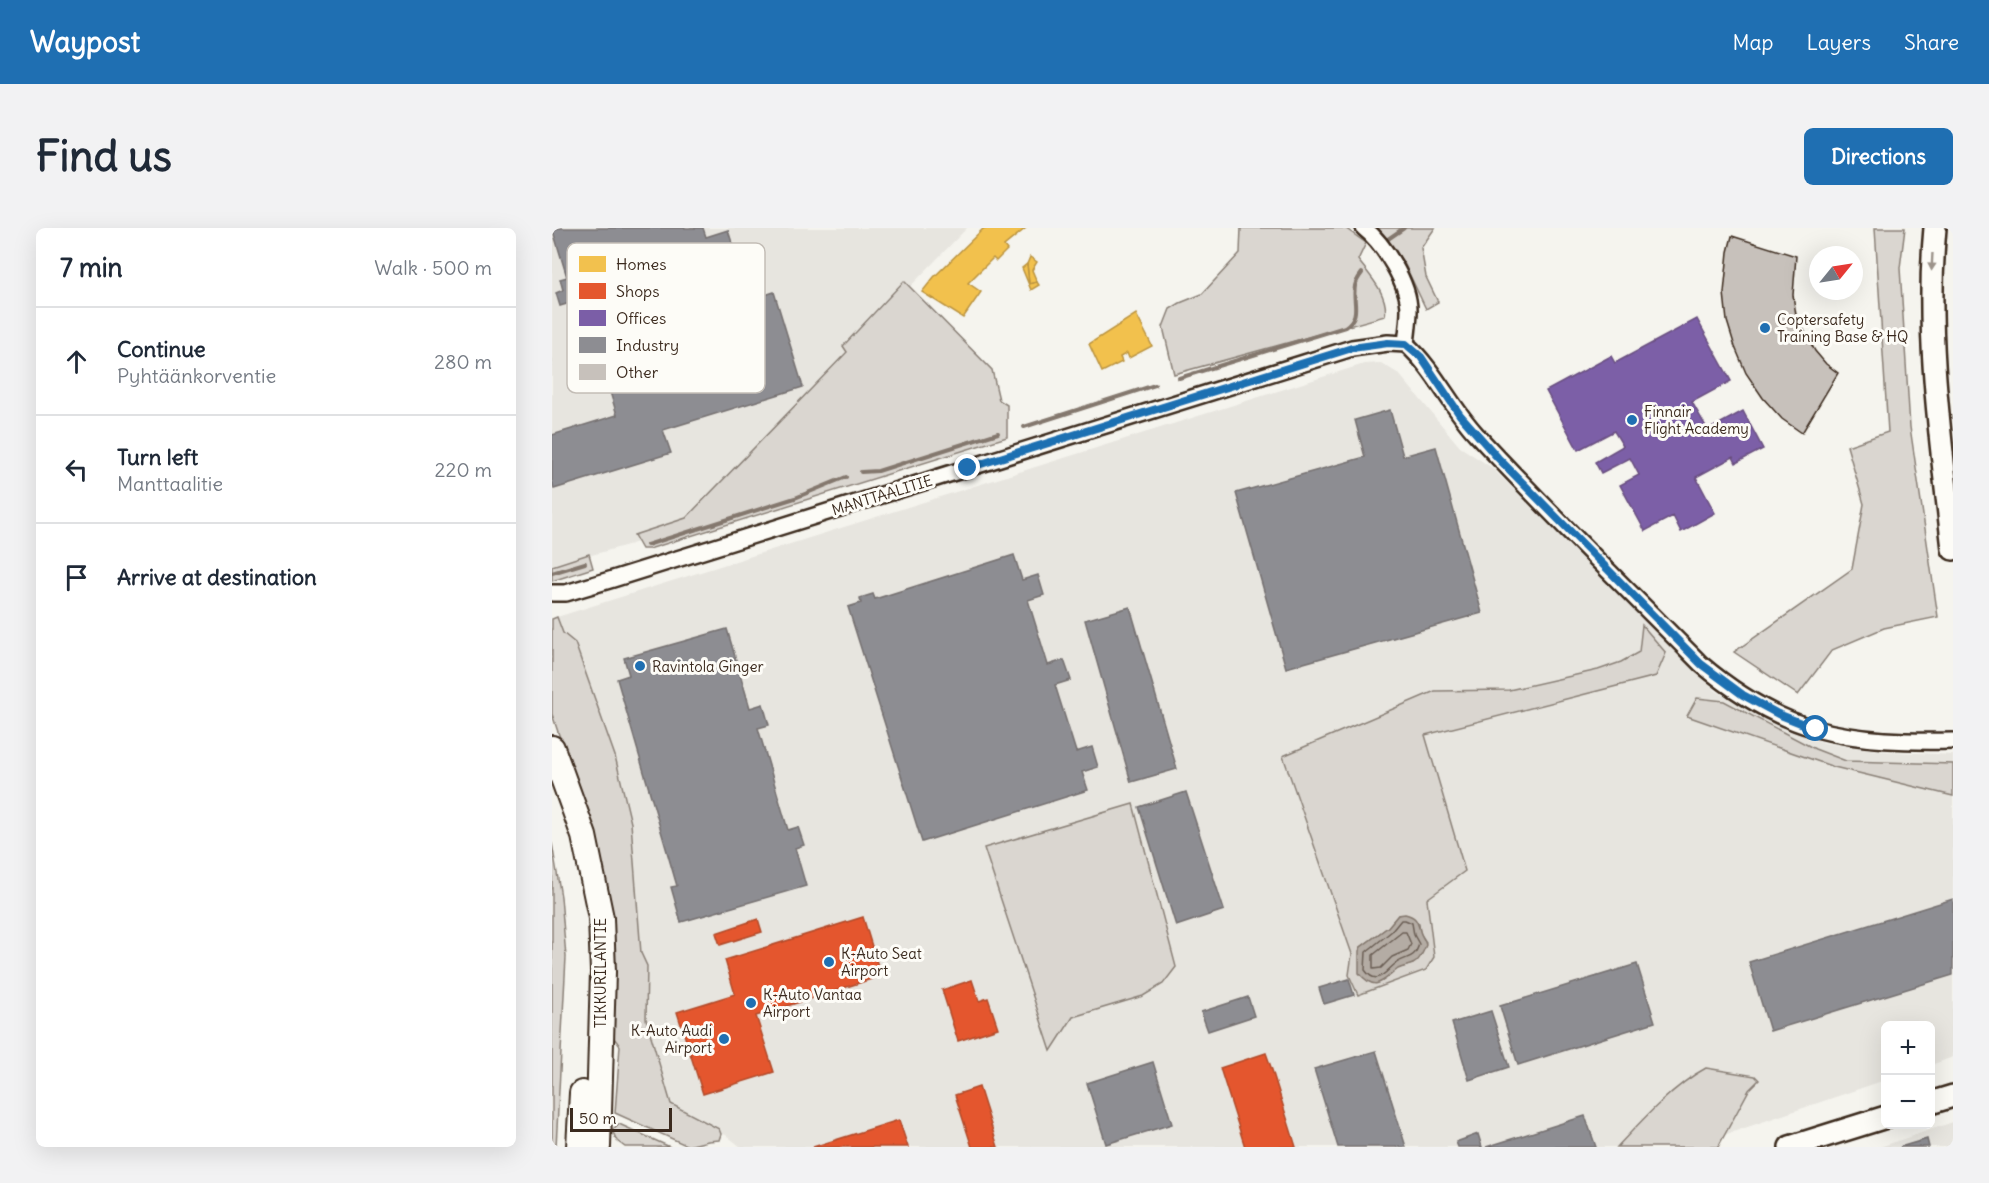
<!DOCTYPE html>
<html lang="en">
<head>
<meta charset="utf-8">
<style>
	body { margin:0; font-family:Delius,sans-serif; background:#f2f2f3; color:#1f2937 }
	.controls { position:absolute; right:18px; bottom:18px; display:grid; overflow:hidden; border-radius:9px; box-shadow:0 6px 24px #0002 }
	.controls button { width:54px; height:54px; display:grid; place-items:center; padding:0; border:0; border-bottom:2px solid #e0e1e3; background:#fff; color:#1f2937; font:30px sans-serif }
	.compass { position:absolute; left:1257px; top:18px; width:54px; height:54px; border-radius:50%; background:#fff; box-shadow:0 6px 24px #0002; rotate:60deg }
	.scale { position:absolute; left:18px; bottom:15px; width:102px; box-sizing:border-box; padding-left:6px; border:3px solid #3b2a1e; border-top:0; font-size:16px; line-height:21px; white-space:nowrap; color:#3b2a1e; -webkit-text-stroke:4px #fdfcf7; paint-order:stroke }
	.stop { position:absolute; width:18px; height:18px; margin:-14px; border:4px solid #1f6fb2; border-radius:50%; background:#fff }
	.stop.end { background:#1f6fb2; border-color:#fff; box-shadow:0 2px 6px #0008 }
	.list { margin:0; padding:0; list-style:none }
	h2 { display:flex; justify-content:space-between; align-items:center; height:78px; margin:0; padding:0 24px; font-size:26px }
	h2 small { font-size:20px; font-weight:400; color:#747a83 }
	.list li { display:grid; grid-template-columns:39px 1fr auto; gap:18px; align-items:center; box-sizing:border-box; height:108px; padding:0 24px; border-top:2px solid #e0e1e3 }
	.list b { display:block; font-size:22px; white-space:nowrap }
	.list p { margin:0; font-size:20px; white-space:nowrap; color:#747a83 }
	.list em { font-size:20px; font-style:normal; color:#747a83 }
	.icon { flex:none; width:33px; height:33px; fill:none; stroke:currentColor; stroke-width:2; stroke-linecap:round; stroke-linejoin:round }
	.map { position:relative; flex:none; width:1401px; height:919px; overflow:hidden; border-radius:9px }
	header { display:flex; align-items:center; gap:36px; box-sizing:border-box; height:84px; padding:0 30px; background:#1f6fb2; color:#fff }
	header strong { font-size:28px }
	nav { display:flex; gap:33px; margin-inline-start:auto; font-size:21px }
	.intro { display:flex; align-items:center; justify-content:space-between; box-sizing:border-box; height:144px; padding:0 36px }
	h1 { margin:0; font-size:42px }
	.button { padding:15px 27px; border-radius:9px; background:#1f6fb2; color:#fff; font-size:21px; font-weight:700 }
	main { display:flex; gap:36px; padding:0 36px }
	aside { flex:1; background:#fff; border-radius:9px; box-shadow:0 6px 24px #0002 }
	.map>svg:first-child { display:block }
	.built { fill:#e7e5df }
	.green { fill:#dad6d0; stroke:#8a8077; stroke-width:1.5; fill-rule:evenodd }
	.water { fill:#b4aca4; stroke:#84786e; stroke-width:1.5 }
	.homes { fill:#f2c14e; stroke:#bb9440; stroke-width:1.5 }
	.shops { fill:#e4572e; stroke:#b14a29; stroke-width:1.5 }
	.offices { fill:#7b5ea7; stroke:#684e7e; stroke-width:1.5 }
	.industry { fill:#8d8d92; stroke:#746f6f; stroke-width:1.5 }
	.lines { fill:none; stroke-linecap:round; stroke-linejoin:round }
	.shore { stroke:#6b5e54; stroke-width:1.5 }
	.stream { stroke:#84786e; stroke-width:4 }
	.building { fill:#c7c1bb; stroke:#3b2a1e; stroke-width:1.5 }
	.minor-casing { stroke:#3b2a1e; stroke-width:20 }
	.secondary-casing { stroke:#3b2a1e; stroke-width:26 }
	.primary-casing { stroke:#3b2a1e; stroke-width:28 }
	.minor { stroke:#fdfcf7; stroke-width:15 }
	.secondary { stroke:#fdfcf7; stroke-width:21 }
	.primary { stroke:#fdfcf7; stroke-width:24 }
	.oneway { fill:#9c938a }
	.route { stroke:#1f6fb2; stroke-width:8 }
	.poi-dot { fill:#1f6fb2; stroke:#fdfcf7; stroke-width:2 }
	.labels { text-anchor:middle; dominant-baseline:central; stroke-width:6; stroke-linejoin:round; paint-order:stroke }
	.poi-label { font-size:15px; fill:#3b2a1e; stroke:#fdfcf7; text-anchor:start }
	.street-label { font-size:15px; fill:#3b2a1e; stroke:#fdfcf7 }
	.key { fill:#fdfcf7; stroke:#c3bdb6; stroke-width:1.5 }
	.key-label { font-size:16px; fill:#3b2a1e }
</style>
</head>
<body>
<header>
<strong>Waypost</strong>
<nav><a>Map</a><a>Layers</a><a>Share</a></nav>
</header>
<div class="intro"><h1>Find us</h1><a class="button">Directions</a></div>
<main>
<aside>
<h2>7 min<small>Walk · 500 m</small></h2>
<ul class="list">
<li><svg class="icon" aria-label="ahead" viewBox="0 0 24 24"><path d="M12 20V5M6 11l6-6 6 6"/></svg><div><b>Continue</b><p>Pyhtäänkorventie</p></div><em>280 m</em></li>
<li><svg class="icon" aria-label="left" viewBox="0 0 24 24"><path d="M17 20v-9H6M10 6l-5 5 5 5"/></svg><div><b>Turn left</b><p>Manttaalitie</p></div><em>220 m</em></li>
<li><svg class="icon" aria-label="arrive" viewBox="0 0 24 24"><path d="M6 21V4h12l-3 4 3 4H6"/></svg><div><b>Arrive at destination</b></div></li>
</ul>
</aside>
<div class="map">
<svg width="1401" height="919" viewBox="0 0 1401 919">
	<rect width="100%" height="100%" fill="#f5f4ee"/>
	<filter id="ink" filterUnits="userSpaceOnUse"><feTurbulence type="fractalNoise" baseFrequency=".0167" numOctaves="2"/><feDisplacementMap in="SourceGraphic" scale="12" xChannelSelector="R" yChannelSelector="G"/><feConvolveMatrix kernelMatrix="1 2 1 2 8 2 1 2 1" color-interpolation-filters="sRGB"/></filter>
	<g filter="url(#ink)">
		<!-- built -->
		<g class="built">
			<path d="M 0,0 L 415,0 L 119,305 L 0,338 Z"/>
			<path d="M 829,135 L 847,146 L 908,219 L 939,239 L 1164,463 L 1234,502 L 1273,515 L 1332,523 L 1401,527 L 1401,829 L 1379,837 L 1378,798 L 1334,798 L 1333,852 L 1137,919 L 189,919 L 174,907 L 81,884 L 89,725 L 79,595 L 63,528 L 23,415 L 11,405 L 5,389 L 812,136 Z"/>
			<path d="M 1401,894 L 1401,919 L 1328,919 Z"/>
		</g>
		<!-- green -->
		<g class="green">
			<path d="M 689,0 L 793,0 L 814,15 L 806,32 C 818,48 837,67 833,88 L 622,146 L 611,99 L 618,81 L 628,75 L 650,66 L 688,25 Z"/>
			<path d="M 824,0 L 883,0 L 869,20 L 874,49 L 886,74 L 874,81 L 852,35 Z"/>
			<path d="M 1323,0 L 1353,0 L 1348,40 L 1358,199 L 1386,389 L 1332,400 L 1280,422 L 1246,467 L 1182,424 L 1300,341 L 1312,276 L 1295,218 L 1336,204 Z"/>
			<path d="M 352,53 L 440,142 L 447,172 L 455,177 L 455,209 L 97,321 L 90,321 L 82,307 L 134,290 L 295,124 L 291,118 Z"/>
			<path d="M 37,326 L 41,340 L 0,353 L 0,338 Z"/>
			<path d="M 5,389 L 11,405 L 23,415 L 63,528 L 79,595 L 89,725 L 95,738 L 94,791 L 119,876 L 167,901 L 169,906 L 167,912 L 156,913 L 136,918 L 63,885 L 68,818 L 59,806 L 11,519 L 0,486 L 0,391 Z"/>
			<path d="M 1090,397 L 1114,425 L 1104,448 L 873,507 L 913,643 L 875,671 L 882,729 L 874,742 L 806,767 L 797,747 L 800,726 L 731,528 L 883,463 L 957,462 L 1046,442 L 1069,434 L 1087,424 ZM 846,687 L 867,696 L 868,705 L 874,714 L 861,736 L 847,740 L 809,719 L 836,699 Z"/>
			<path d="M 1145,470 L 1172,473 L 1263,521 L 1294,533 L 1401,536 L 1401,568 L 1282,539 L 1135,488 Z"/>
			<path d="M 581,576 L 624,739 L 611,756 L 591,768 L 521,789 L 499,823 L 432,620 Z"/>
			<path d="M 0,615 L 9,669 L 14,729 L 4,919 L 0,919 Z"/>
			<path d="M 1154,840 L 1203,848 L 1207,852 L 1197,862 L 1166,919 L 1065,919 C 1090,892 1122,857 1154,840 Z"/>
			<path d="M 67,896 L 118,919 L 73,919 L 65,913 L 60,902 Z"/>
		</g>
		<!-- water -->
		<path class="water" d="M 853,686 C 865,689 865,693 868,703 C 869,708 873,712 874,717 C 872,722 869,730 864,734 C 859,738 851,738 846,741 C 830,753 824,765 807,745 L 807,723 L 809,719 L 836,699 L 846,687 Z"/>
		<!-- homes -->
		<g class="homes">
			<path d="M 474,0 L 452,18 L 455,22 L 444,33 L 441,30 L 416,55 L 429,64 L 411,90 L 370,64 L 382,49 L 432,0 Z"/>
			<path d="M 478,29 L 485,34 L 480,42 L 485,54 L 477,56 L 475,36 Z"/>
			<path d="M 475,36 L 477,56 L 485,54 L 487,57 L 479,62 L 470,40 Z"/>
			<path d="M 584,86 L 600,118 L 577,130 L 575,125 L 568,129 L 570,134 L 550,144 L 537,116 Z"/>
		</g>
		<!-- shops -->
		<g class="shops">
			<path d="M 311,689 L 329,748 L 204,788 L 222,844 L 151,866 L 125,784 L 183,766 L 173,732 Z"/>
			<path d="M 206,691 L 210,704 L 168,717 L 164,705 Z"/>
			<path d="M 420,752 L 427,773 L 436,770 L 446,800 L 406,813 L 390,762 Z"/>
			<path d="M 714,825 L 720,842 L 744,919 L 693,919 L 668,840 Z"/>
			<path d="M 427,859 L 446,919 L 420,919 L 403,867 Z"/>
			<path d="M 347,892 L 356,919 L 261,919 Z"/>
		</g>
		<!-- offices -->
		<path class="offices" d="M 1145,91 L 1179,153 L 1140,174 L 1156,202 L 1191,183 L 1211,221 L 1184,235 L 1181,229 L 1144,249 L 1163,285 L 1129,304 L 1121,288 L 1093,303 L 1068,257 L 1087,247 L 1078,230 L 1049,245 L 1043,234 L 1071,218 L 1062,203 L 1026,222 L 994,163 L 1059,128 L 1063,135 Z"/>
		<!-- industry -->
		<g class="industry">
			<path d="M 7,0 L 151,0 L 154,9 L 176,2 L 198,72 L 222,64 L 251,159 L 111,202 L 119,225 L 2,261 L 0,253 L 0,207 L 65,187 L 52,144 L 40,147 L 18,75 L 8,78 L 4,65 L 11,62 L 8,51 L 15,49 L 1,3 Z"/>
			<path d="M 838,182 L 851,228 L 884,219 L 930,385 L 734,440 L 684,265 L 813,229 L 803,192 Z"/>
			<path d="M 462,327 L 470,352 L 486,347 L 492,367 L 476,372 L 496,437 L 512,432 L 519,452 L 503,457 L 524,524 L 540,519 L 546,539 L 530,544 L 536,562 L 370,614 L 296,379 L 309,375 L 308,370 L 321,366 L 323,371 Z"/>
			<path d="M 578,379 L 625,541 L 579,554 L 533,392 Z"/>
			<path d="M 175,401 L 198,480 L 211,476 L 217,497 L 206,500 L 236,602 L 246,599 L 252,617 L 243,620 L 254,658 L 129,694 L 119,659 L 125,658 L 65,451 L 77,447 L 72,430 Z"/>
			<path d="M 634,564 L 672,682 L 624,698 L 587,579 Z"/>
			<path d="M 1401,671 L 1401,747 L 1218,803 L 1197,734 Z"/>
			<path d="M 1085,736 L 1103,794 L 966,837 L 948,778 Z"/>
			<path d="M 797,751 L 802,767 L 772,776 L 767,760 Z"/>
			<path d="M 696,769 L 702,788 L 656,803 L 649,784 Z"/>
			<path d="M 939,783 L 957,839 L 917,852 L 900,795 Z"/>
			<path d="M 824,823 L 854,919 L 786,919 L 762,841 Z"/>
			<path d="M 601,834 L 620,896 L 554,916 L 535,855 Z"/>
			<path d="M 1033,888 L 1044,919 L 934,919 Z"/>
			<path d="M 926,906 L 930,919 L 906,919 L 904,914 Z"/>
			<path d="M 1375,911 L 1377,919 L 1348,919 Z"/>
		</g>
		<g class="lines">
			<!-- shore -->
			<g class="shore">
				<path d="M 849,692 L 853,692 L 860,695 L 862,707 L 867,716 C 862,733 855,727 843,736 C 833,744 825,759 813,742 L 814,724 L 840,703 Z"/>
				<path d="M 850,704 L 854,704 L 859,716 L 856,722 L 840,729 L 829,740 L 821,741 L 821,727 Z"/>
			</g>
			<!-- stream -->
			<g class="stream">
				<path d="M 836,11 L 852,0"/>
				<path d="M 627,150 L 793,99 C 810,87 800,75 803,58 C 804,53 807,49 810,45"/>
				<path d="M 472,199 L 603,157"/>
				<path d="M 309,244 L 326,243 L 446,205"/>
				<path d="M 95,317 L 243,270 L 294,249"/>
				<path d="M 0,345 L 33,335"/>
			</g>
		</g>
		<!-- building -->
		<path class="building" d="M 1180,8 L 1244,28 L 1241,67 L 1244,87 L 1263,123 L 1274,136 L 1286,145 L 1250,205 L 1230,191 L 1211,170 L 1194,145 L 1183,119 L 1175,93 L 1172,65 L 1176,24 Z"/>
		<g class="lines">
			<defs>
				<g id="minor">
					<path d="M 812,0 C 832,16 857,56 857,82 C 857,93 855,105 854,116"/>
					<path d="M 854,116 C 883,142 898,178 924,206 C 997,285 1074,360 1149,436 C 1182,464 1222,489 1264,501 C 1308,513 1356,514 1401,513"/>
					<path d="M 0,365 L 14,365 L 61,351 L 800,120 L 836,115 L 854,116"/>
				</g>
				<g id="secondary">
					<path d="M 1383,0 C 1373,108 1389,214 1401,321"/>
					<path d="M 1378,875 L 1401,868"/>
					<path d="M 1238,919 L 1334,889"/>
				</g>
				<g id="primary">
					<path d="M 0,520 L 32,608 L 49,690 L 51,744 L 46,919"/>
					<path d="M 27,919 L 30,865"/>
				</g>
			</defs>
			<!-- minor casing -->
			<use href="#minor" class="minor-casing"/>
			<!-- secondary casing -->
			<use href="#secondary" class="secondary-casing"/>
			<!-- primary casing -->
			<use href="#primary" class="primary-casing"/>
			<!-- minor -->
			<use href="#minor" class="minor"/>
			<!-- secondary -->
			<use href="#secondary" class="secondary"/>
			<!-- primary -->
			<use href="#primary" class="primary"/>
		</g>
		<!-- one-way arrows -->
		<defs><path id="oneway-solid" d="M-6-.8H1V-3.2L6.5 0L1 3.2V.8H-6Z" transform="scale(1.5)"/></defs>
		<use class="oneway" href="#oneway-solid" transform="translate(1380 34) rotate(93)"/>
	</g>
	<g class="lines" filter="url(#ink)">
		<!-- route -->
		<path class="route" d="M 416,240 L 800,120 L 836,115 L 854,116 L 869,129 L 908,187 L 946,230 L 1149,436 L 1191,467 L 1226,486 L 1264,501"/>
	</g>
	<!-- markers -->
	<g class="poi-dot">
		<circle cx="1213" cy="100" r="6"/>
		<circle cx="1080" cy="192" r="6"/>
		<circle cx="88" cy="438" r="6"/>
		<circle cx="277" cy="734" r="6"/>
		<circle cx="199" cy="775" r="6"/>
		<circle cx="172" cy="811" r="6"/>
	</g>
	<g class="labels">
		<!-- poi labels -->
		<g class="poi-label">
			<text x="1225" y="91">Coptersafety<tspan x="1225" dy="17">Training Base &amp; HQ</tspan></text>
			<text x="1092" y="183">Finnair<tspan x="1092" dy="17">Flight Academy</tspan></text>
			<text x="100" y="438">Ravintola Ginger</text>
			<text x="289" y="725">K-Auto Seat<tspan x="289" dy="17">Airport</tspan></text>
			<text x="211" y="766">K-Auto Vantaa<tspan x="211" dy="17">Airport</tspan></text>
			<text x="160" y="802" text-anchor="end">K-Auto Audi<tspan x="160" dy="17">Airport</tspan></text>
		</g>
		<!-- street labels -->
		<g class="street-label">
			<text transform="translate(330 267) rotate(-17)">MANTTAALITIE</text>
			<text transform="translate(48 745) rotate(-90)">TIKKURILANTIE</text>
		</g>
	</g>
	<!-- legend -->
	<rect x="15" y="15" width="198" height="150" rx="9" class="key"/>
	<rect x="27" y="28" width="27" height="16" fill="#f2c14e"/>
	<rect x="27" y="55" width="27" height="16" fill="#e4572e"/>
	<rect x="27" y="82" width="27" height="16" fill="#7b5ea7"/>
	<rect x="27" y="109" width="27" height="16" fill="#8d8d92"/>
	<rect x="27" y="136" width="27" height="16" fill="#c7c1bb"/>
	<g class="key-label">
		<text x="64" y="42">Homes</text>
		<text x="64" y="69">Shops</text>
		<text x="64" y="96">Offices</text>
		<text x="64" y="123">Industry</text>
		<text x="64" y="150">Other</text>
	</g>
</svg>
<div class="controls">
<button>+</button>
<button>−</button>
</div>
<svg class="compass" viewBox="-18 -18 36 36"><path d="M0-13l5 13h-10z" fill="#e53935"/><path d="M0 13l5-13h-10z" fill="#747a83"/></svg>
<div class="scale">50 m</div>
<div class="stop" style="left:1264px;top:501px"></div>
<div class="stop end" style="left:416px;top:240px"></div>
</div>
</main>
</body>
</html>
